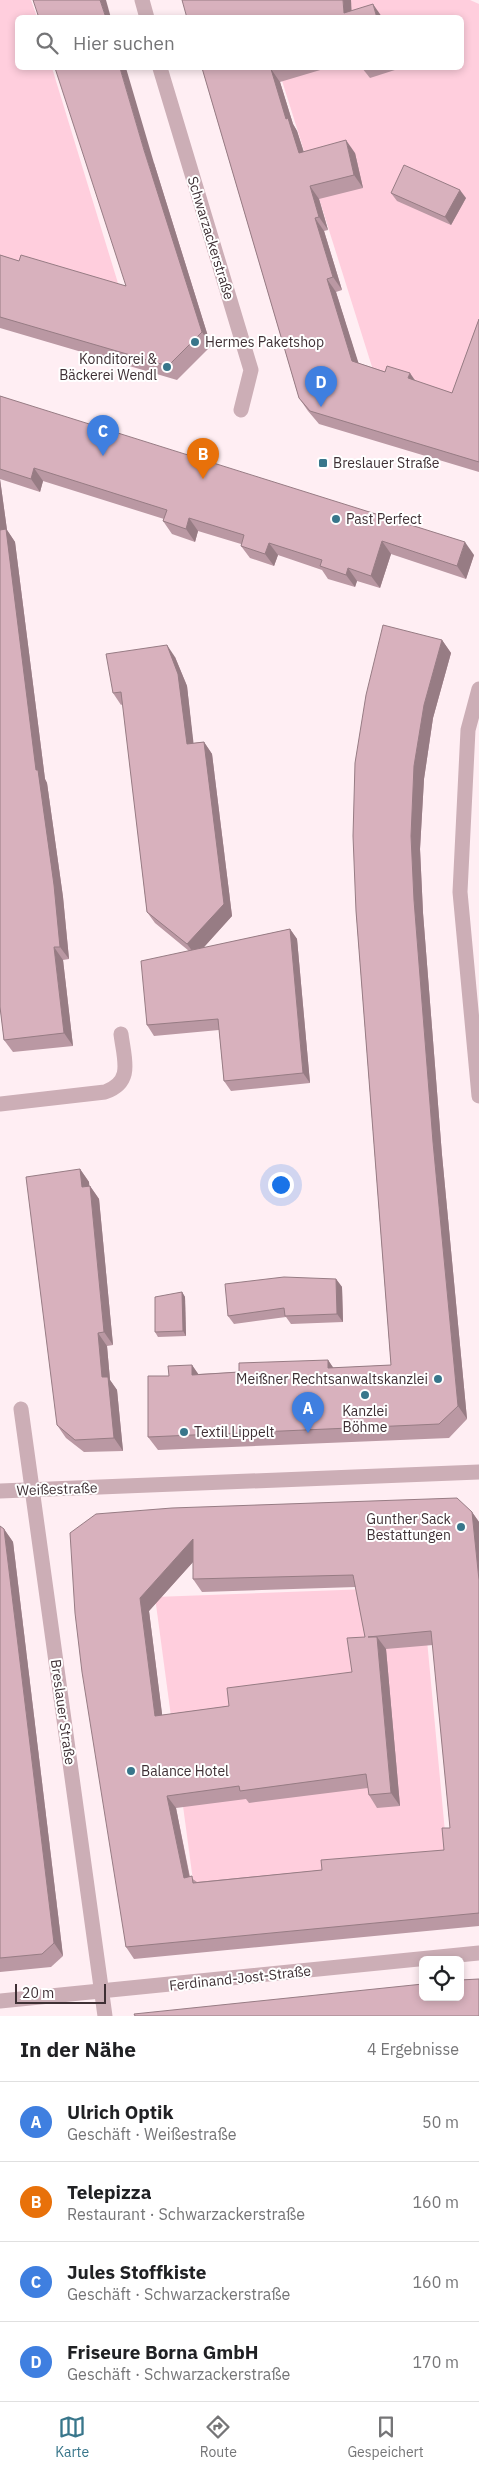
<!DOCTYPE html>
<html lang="de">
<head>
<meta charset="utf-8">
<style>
	body { margin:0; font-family:"IBM Plex Sans",sans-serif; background:#f6f6f6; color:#202124 }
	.controls { position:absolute; right:15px; bottom:15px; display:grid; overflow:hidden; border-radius:8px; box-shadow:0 2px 8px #0003 }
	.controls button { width:45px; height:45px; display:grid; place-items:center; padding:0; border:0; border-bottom:1px solid #e0e0e0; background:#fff; color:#202124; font:25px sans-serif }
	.scale { position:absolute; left:15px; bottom:12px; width:91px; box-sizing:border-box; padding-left:5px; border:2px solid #3f3035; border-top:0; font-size:14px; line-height:18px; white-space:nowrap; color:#3f3035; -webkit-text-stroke:4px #fff; paint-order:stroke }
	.you { position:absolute; left:280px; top:1184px; width:18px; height:18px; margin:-12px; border:4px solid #fff; border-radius:50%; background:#1a73e8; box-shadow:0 0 0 8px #1a73e833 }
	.badge { display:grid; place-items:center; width:32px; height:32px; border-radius:50%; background:#38768b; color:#fff; font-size:16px; font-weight:700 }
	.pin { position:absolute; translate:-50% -41px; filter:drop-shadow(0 1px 2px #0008) }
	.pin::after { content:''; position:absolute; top:26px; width:18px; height:15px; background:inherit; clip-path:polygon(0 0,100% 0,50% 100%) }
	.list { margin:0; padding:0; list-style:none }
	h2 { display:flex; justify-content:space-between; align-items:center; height:65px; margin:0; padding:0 20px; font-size:21px }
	h2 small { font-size:16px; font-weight:400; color:#757577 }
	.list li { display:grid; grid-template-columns:32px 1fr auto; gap:15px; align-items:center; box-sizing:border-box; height:80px; padding:0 20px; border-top:1px solid #e0e0e0 }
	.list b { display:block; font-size:19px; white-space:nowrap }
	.list p { margin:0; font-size:16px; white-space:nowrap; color:#757577 }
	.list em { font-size:16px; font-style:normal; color:#757577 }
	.icon { flex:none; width:28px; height:28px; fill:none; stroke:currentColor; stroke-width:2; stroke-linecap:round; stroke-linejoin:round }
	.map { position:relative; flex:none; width:479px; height:2016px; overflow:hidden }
	.search { position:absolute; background:#fff; box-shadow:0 2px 8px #0003; left:15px; right:15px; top:15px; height:55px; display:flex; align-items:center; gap:12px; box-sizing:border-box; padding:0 18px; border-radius:8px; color:#757577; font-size:19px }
	.sheet { height:385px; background:#fff }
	nav { display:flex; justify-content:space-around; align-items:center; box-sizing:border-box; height:70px; border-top:1px solid #e0e0e0; background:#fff; font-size:14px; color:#757577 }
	nav a { display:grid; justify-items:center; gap:2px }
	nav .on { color:#38768b }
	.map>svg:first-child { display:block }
	.green { fill:#ffcedd }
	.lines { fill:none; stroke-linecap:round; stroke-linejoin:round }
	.minor { stroke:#ccaeb6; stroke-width:15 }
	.wall { fill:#ba98a3; fill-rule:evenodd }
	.shaded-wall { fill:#977c84 }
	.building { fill:#d8b1bd; stroke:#977c84; fill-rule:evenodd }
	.poi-dot { fill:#38768b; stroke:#fff; stroke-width:2 }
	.labels { text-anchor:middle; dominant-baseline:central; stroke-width:4; stroke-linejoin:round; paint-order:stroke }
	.street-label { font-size:14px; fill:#3f3035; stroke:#fff }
	.poi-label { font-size:14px; fill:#3f3035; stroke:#fff; text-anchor:start }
</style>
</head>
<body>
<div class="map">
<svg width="479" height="2016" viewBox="0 0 479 2016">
	<rect width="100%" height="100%" fill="#ffeef3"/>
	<!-- green -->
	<g class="green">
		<path d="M 0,0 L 31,0 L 37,17 L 18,18 L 18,68 L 52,68 L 121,293 L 0,256 Z"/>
		<path d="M 257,0 L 470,0 L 479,4 L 479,344 L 459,397 L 373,370 L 278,68 L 462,68 L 462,18 L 263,17 Z"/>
		<path d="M 422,1587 L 448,1864 L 194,1888 L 155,1597 Z"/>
	</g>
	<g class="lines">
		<!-- minor -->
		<g class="minor">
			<path d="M 142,0 L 147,18"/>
			<path d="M 160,68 L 251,370 L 241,410"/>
			<path d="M 479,689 L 468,730 L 460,892 L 479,1096"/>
			<path d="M 0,1104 L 105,1092 C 134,1082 124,1059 121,1034"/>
			<path d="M 21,1409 L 105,2016"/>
			<path d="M 0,1491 L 479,1472"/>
			<path d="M 0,2001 L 479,1953"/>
		</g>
	</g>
	<!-- wall -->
	<g class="wall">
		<path d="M 202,68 L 327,68 L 280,82 L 293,124 L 297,131 L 304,152 L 355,153 L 363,188 L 319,199 L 328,230 L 324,231 L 342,290 L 336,292 L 358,363 L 452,393 L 479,319 L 479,472 L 319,424 L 308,411 L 299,398 Z"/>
		<path d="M 362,68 L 397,68 L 398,69 L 370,78 Z"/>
		<path d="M 154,163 L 211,346 L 177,380 L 0,328 L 0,255 L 19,261 L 126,286 Z"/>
		<path d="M 391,193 L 466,198 L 451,225 L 397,201 Z"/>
		<path d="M 0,396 L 474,555 L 466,579 L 391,554 L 380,588 L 357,581 L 355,587 L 328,579 L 322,570 L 278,555 L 274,566 L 250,558 L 241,546 L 241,544 L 198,531 L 195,542 L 172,534 L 163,521 L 164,519 L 43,481 L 40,492 L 0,479 L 7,530 L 15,542 L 45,779 L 47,783 L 63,897 L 69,959 L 63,960 L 73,1046 L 13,1052 L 4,1040 L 0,1007 Z"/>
		<path d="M 442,640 L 451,653 L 433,718 L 424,779 L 420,849 L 423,913 L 442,1155 L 467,1419 L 449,1438 L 158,1450 L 148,1437 L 169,1376 L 192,1365 L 198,1374 L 239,1372 L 328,1360 L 333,1368 L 391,1365 L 356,911 Z"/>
		<path d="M 175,657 L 187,686 L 193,743 L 204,742 L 212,754 L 232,916 L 203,948 L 290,929 L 297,939 L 310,1083 L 231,1091 L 224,1081 L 219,1030 L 154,1036 L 147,1025 L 189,951 L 155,923 L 147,912 L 123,704 L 121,705 L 113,693 Z"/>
		<path d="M 80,1169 L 89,1182 L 89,1186 L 90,1186 L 99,1199 L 113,1345 L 107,1346 L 110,1380 L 117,1390 L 123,1451 L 84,1452 L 66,1438 L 57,1425 Z"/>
		<path d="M 336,1279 L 342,1287 L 343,1322 L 291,1324 L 286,1317 L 234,1324 L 228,1316 Z"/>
		<path d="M 182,1292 L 185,1297 L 186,1336 L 158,1337 L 155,1332 Z"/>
		<path d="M 472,1512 L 479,1522 L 479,1926 L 134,1959 L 126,1947 L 70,1533 ZM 193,1562 L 193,1579 L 202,1592 L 356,1587 L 365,1637 L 352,1672 L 229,1706 L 162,1715 L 149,1611 ZM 433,1645 L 450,1828 L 444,1850 L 322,1870 L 197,1882 L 190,1877 L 176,1808 L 246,1799 L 249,1803 L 368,1788 L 369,1795 L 377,1808 L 400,1806 L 386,1649 Z"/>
		<path d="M 0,1526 L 4,1529 L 13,1542 L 63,1956 L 51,1967 L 0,1972 Z"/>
	</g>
	<!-- shaded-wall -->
	<g class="shaded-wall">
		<path d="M 100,0 L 106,0 L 111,18 L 106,18 Z"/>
		<path d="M 343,0 L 351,0 L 352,18 L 344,13 Z"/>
		<path d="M 373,4 L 382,17 L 382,18 L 377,18 Z"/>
		<path d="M 120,68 L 126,68 L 154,163 L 211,346 L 202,332 L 144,150 Z"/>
		<path d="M 271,69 L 280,82 L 293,124 L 297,131 L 308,166 L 299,153 L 286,119 Z"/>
		<path d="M 346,140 L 355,153 L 363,188 L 354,175 Z"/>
		<path d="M 310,186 L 319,199 L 328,230 L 319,217 Z"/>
		<path d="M 460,190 L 466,198 L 451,225 L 445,217 Z"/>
		<path d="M 315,218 L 324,231 L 342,290 L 333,277 Z"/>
		<path d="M 327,279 L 336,292 L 362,374 L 352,361 Z"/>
		<path d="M 410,373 L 419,386 L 408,378 Z"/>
		<path d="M 34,468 L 43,481 L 40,492 L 31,479 Z"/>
		<path d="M 0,479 L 7,530 L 15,542 L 45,779 L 47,783 L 63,897 L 69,959 L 60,947 L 36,770 L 0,530 Z"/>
		<path d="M 189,518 L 198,531 L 195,542 L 186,529 Z"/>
		<path d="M 382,541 L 391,554 L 380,588 L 371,576 Z"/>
		<path d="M 465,542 L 474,555 L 466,579 L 457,566 Z"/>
		<path d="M 269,543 L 278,555 L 274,566 L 265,554 Z"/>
		<path d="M 348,568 L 357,581 L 355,587 L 346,575 Z"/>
		<path d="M 442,640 L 451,653 L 433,718 L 424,779 L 420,849 L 423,913 L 442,1155 L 467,1419 L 458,1406 L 433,1142 L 414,900 L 411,836 L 414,766 L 424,705 Z"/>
		<path d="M 167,645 L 175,657 L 187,686 L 195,756 L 187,744 Z"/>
		<path d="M 204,742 L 212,754 L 232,916 L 196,956 L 187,944 Z"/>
		<path d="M 290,929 L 297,939 L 310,1083 L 303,1073 Z"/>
		<path d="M 54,947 L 63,960 L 73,1046 L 64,1033 Z"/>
		<path d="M 80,1169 L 89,1182 L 91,1200 L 82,1187 Z"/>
		<path d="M 90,1186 L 99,1199 L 113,1345 L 104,1332 Z"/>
		<path d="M 336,1279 L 342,1287 L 343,1322 L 337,1314 Z"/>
		<path d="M 182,1292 L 185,1297 L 186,1336 L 183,1331 Z"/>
		<path d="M 98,1333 L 107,1346 L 110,1380 L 117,1390 L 123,1451 L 114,1438 L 102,1377 Z"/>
		<path d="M 328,1360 L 337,1373 L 328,1368 Z"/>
		<path d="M 192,1365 L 201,1378 L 192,1375 Z"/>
		<path d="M 472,1512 L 479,1522 L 479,1580 Z"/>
		<path d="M 4,1529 L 13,1542 L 63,1956 L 54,1943 Z"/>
		<path d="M 193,1539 L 202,1552 L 149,1611 L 164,1729 L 155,1716 L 140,1598 Z"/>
		<path d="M 377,1637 L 386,1649 L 400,1806 L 391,1793 Z"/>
		<path d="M 167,1796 L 176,1808 L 192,1890 L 184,1878 Z"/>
	</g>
	<!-- building -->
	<g class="building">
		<path d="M 33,0 L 100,0 L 106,18 L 39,18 Z"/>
		<path d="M 182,0 L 343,0 L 344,13 L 373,4 L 377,18 L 187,18 Z"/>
		<path d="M 55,68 L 120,68 L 144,150 L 202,332 L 168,366 L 0,317 L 0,255 L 19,261 L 21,255 L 126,286 Z"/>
		<path d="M 202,68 L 275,68 L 271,69 L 286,119 L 288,118 L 299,153 L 346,140 L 354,175 L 310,186 L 319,217 L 315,218 L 333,277 L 327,279 L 352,361 L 385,372 L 387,366 L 410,373 L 408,378 L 452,393 L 479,319 L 479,462 L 310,411 L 299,398 Z"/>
		<path d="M 404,165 L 460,190 L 445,217 L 391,193 Z"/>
		<path d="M 0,396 L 465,542 L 457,566 L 382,541 L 371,576 L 348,568 L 346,575 L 320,566 L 322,560 L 269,543 L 265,554 L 241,546 L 244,535 L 189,518 L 186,529 L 163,521 L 167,510 L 34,468 L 31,479 L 0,469 Z"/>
		<path d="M 6,529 L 36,770 L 38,770 L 54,885 L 60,947 L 54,947 L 64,1033 L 4,1040 L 0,1007 L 0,530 Z"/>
		<path d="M 383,625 L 442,640 L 424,705 L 414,766 L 411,836 L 414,900 L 433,1142 L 458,1406 L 439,1424 L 148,1437 L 148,1376 L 169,1376 L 168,1366 L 192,1365 L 192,1375 L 239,1372 L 239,1363 L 328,1360 L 328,1368 L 391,1365 L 356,911 L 353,836 L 355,763 L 366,695 Z"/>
		<path d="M 167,645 L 178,674 L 187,744 L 204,742 L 224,904 L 187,944 L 147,912 L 121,692 L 113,693 L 106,654 Z"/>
		<path d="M 290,929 L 303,1073 L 224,1081 L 218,1019 L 147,1025 L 141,961 Z"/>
		<path d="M 80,1169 L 82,1187 L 90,1186 L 104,1332 L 98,1333 L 102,1377 L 108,1377 L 114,1438 L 75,1440 L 57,1425 L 26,1177 Z"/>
		<path d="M 284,1277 L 336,1279 L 337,1314 L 285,1316 L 284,1308 L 228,1316 L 225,1284 Z"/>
		<path d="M 182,1292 L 183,1331 L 155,1332 L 155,1297 Z"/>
		<path d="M 457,1498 L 472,1512 L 479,1580 L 479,1913 L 126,1947 L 82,1672 L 75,1613 L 70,1533 L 96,1514 L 172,1508 ZM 193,1539 L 193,1579 L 353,1575 L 365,1637 L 347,1638 L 352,1672 L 227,1688 L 229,1706 L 155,1716 L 140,1598 ZM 431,1631 L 450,1828 L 442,1828 L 444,1850 L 321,1860 L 322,1870 L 193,1883 L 192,1876 L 184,1878 L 167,1796 L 239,1786 L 240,1791 L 366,1774 L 369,1795 L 391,1793 L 377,1637 L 368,1637 Z"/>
		<path d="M 0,1526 L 4,1529 L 54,1943 L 42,1954 L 0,1958 Z"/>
		<path d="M 479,1979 L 479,2016 L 135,2016 L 134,2014 L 423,1984 L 423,1997 L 460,1997 L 460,1980 Z"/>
	</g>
	<!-- markers -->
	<g class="poi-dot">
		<circle cx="195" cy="342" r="5"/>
		<circle cx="167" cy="367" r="5"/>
		<rect x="318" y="458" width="10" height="10" rx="2.5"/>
		<circle cx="336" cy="519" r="5"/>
		<circle cx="438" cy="1379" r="5"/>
		<circle cx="365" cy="1395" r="5"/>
		<circle cx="184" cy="1432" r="5"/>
		<circle cx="461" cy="1527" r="5"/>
		<circle cx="131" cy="1771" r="5"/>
	</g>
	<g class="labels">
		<!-- street labels -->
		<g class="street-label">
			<text transform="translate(211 238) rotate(73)">Schwarzackerstraße</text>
			<text transform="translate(57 1489) rotate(-2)">Weißestraße</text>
			<text transform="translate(63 1712) rotate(82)">Breslauer Straße</text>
			<text transform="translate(240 1978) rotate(-6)">Ferdinand-Jost-Straße</text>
		</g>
		<!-- poi labels -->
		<g class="poi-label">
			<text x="205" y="342">Hermes Paketshop</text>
			<text x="157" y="359" text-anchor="end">Konditorei &amp;<tspan x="157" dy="16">Bäckerei Wendl</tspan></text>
			<text x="333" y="463">Breslauer Straße</text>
			<text x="346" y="519">Past Perfect</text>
			<text x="428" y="1379" text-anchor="end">Meißner Rechtsanwaltskanzlei</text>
			<text x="365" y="1411" text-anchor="middle">Kanzlei<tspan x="365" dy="16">Böhme</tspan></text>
			<text x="194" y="1432">Textil Lippelt</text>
			<text x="451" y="1519" text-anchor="end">Gunther Sack<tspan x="451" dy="16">Bestattungen</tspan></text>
			<text x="141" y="1771">Balance Hotel</text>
		</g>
	</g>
</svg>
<div class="controls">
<button><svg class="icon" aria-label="locate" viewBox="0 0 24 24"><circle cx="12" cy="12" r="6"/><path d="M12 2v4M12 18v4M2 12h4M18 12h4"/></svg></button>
</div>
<div class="scale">20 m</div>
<div class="you"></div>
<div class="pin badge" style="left:308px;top:1433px;background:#3f7fe0">A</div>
<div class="pin badge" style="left:203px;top:479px;background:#e8710a">B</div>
<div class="pin badge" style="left:103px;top:456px;background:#3f7fe0">C</div>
<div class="pin badge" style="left:321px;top:407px;background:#3f7fe0">D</div>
<div class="search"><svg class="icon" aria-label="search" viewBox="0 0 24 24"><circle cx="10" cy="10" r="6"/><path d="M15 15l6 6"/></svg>Hier suchen</div>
</div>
<section class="sheet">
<h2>In der Nähe<small>4 Ergebnisse</small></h2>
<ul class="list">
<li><span class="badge" style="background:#3f7fe0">A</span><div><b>Ulrich Optik</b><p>Geschäft · Weißestraße</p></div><em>50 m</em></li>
<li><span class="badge" style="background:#e8710a">B</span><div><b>Telepizza</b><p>Restaurant · Schwarzackerstraße</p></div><em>160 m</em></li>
<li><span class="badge" style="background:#3f7fe0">C</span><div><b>Jules Stoffkiste</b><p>Geschäft · Schwarzackerstraße</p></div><em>160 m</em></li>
<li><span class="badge" style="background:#3f7fe0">D</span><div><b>Friseure Borna GmbH</b><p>Geschäft · Schwarzackerstraße</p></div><em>170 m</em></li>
</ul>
</section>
<nav>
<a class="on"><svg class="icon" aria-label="map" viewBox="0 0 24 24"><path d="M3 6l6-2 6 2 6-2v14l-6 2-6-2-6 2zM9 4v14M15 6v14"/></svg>Karte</a>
<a><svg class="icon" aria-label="directions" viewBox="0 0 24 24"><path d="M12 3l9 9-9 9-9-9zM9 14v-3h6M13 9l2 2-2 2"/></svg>Route</a>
<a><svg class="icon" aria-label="saved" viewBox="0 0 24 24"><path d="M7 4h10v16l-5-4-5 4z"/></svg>Gespeichert</a>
</nav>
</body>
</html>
